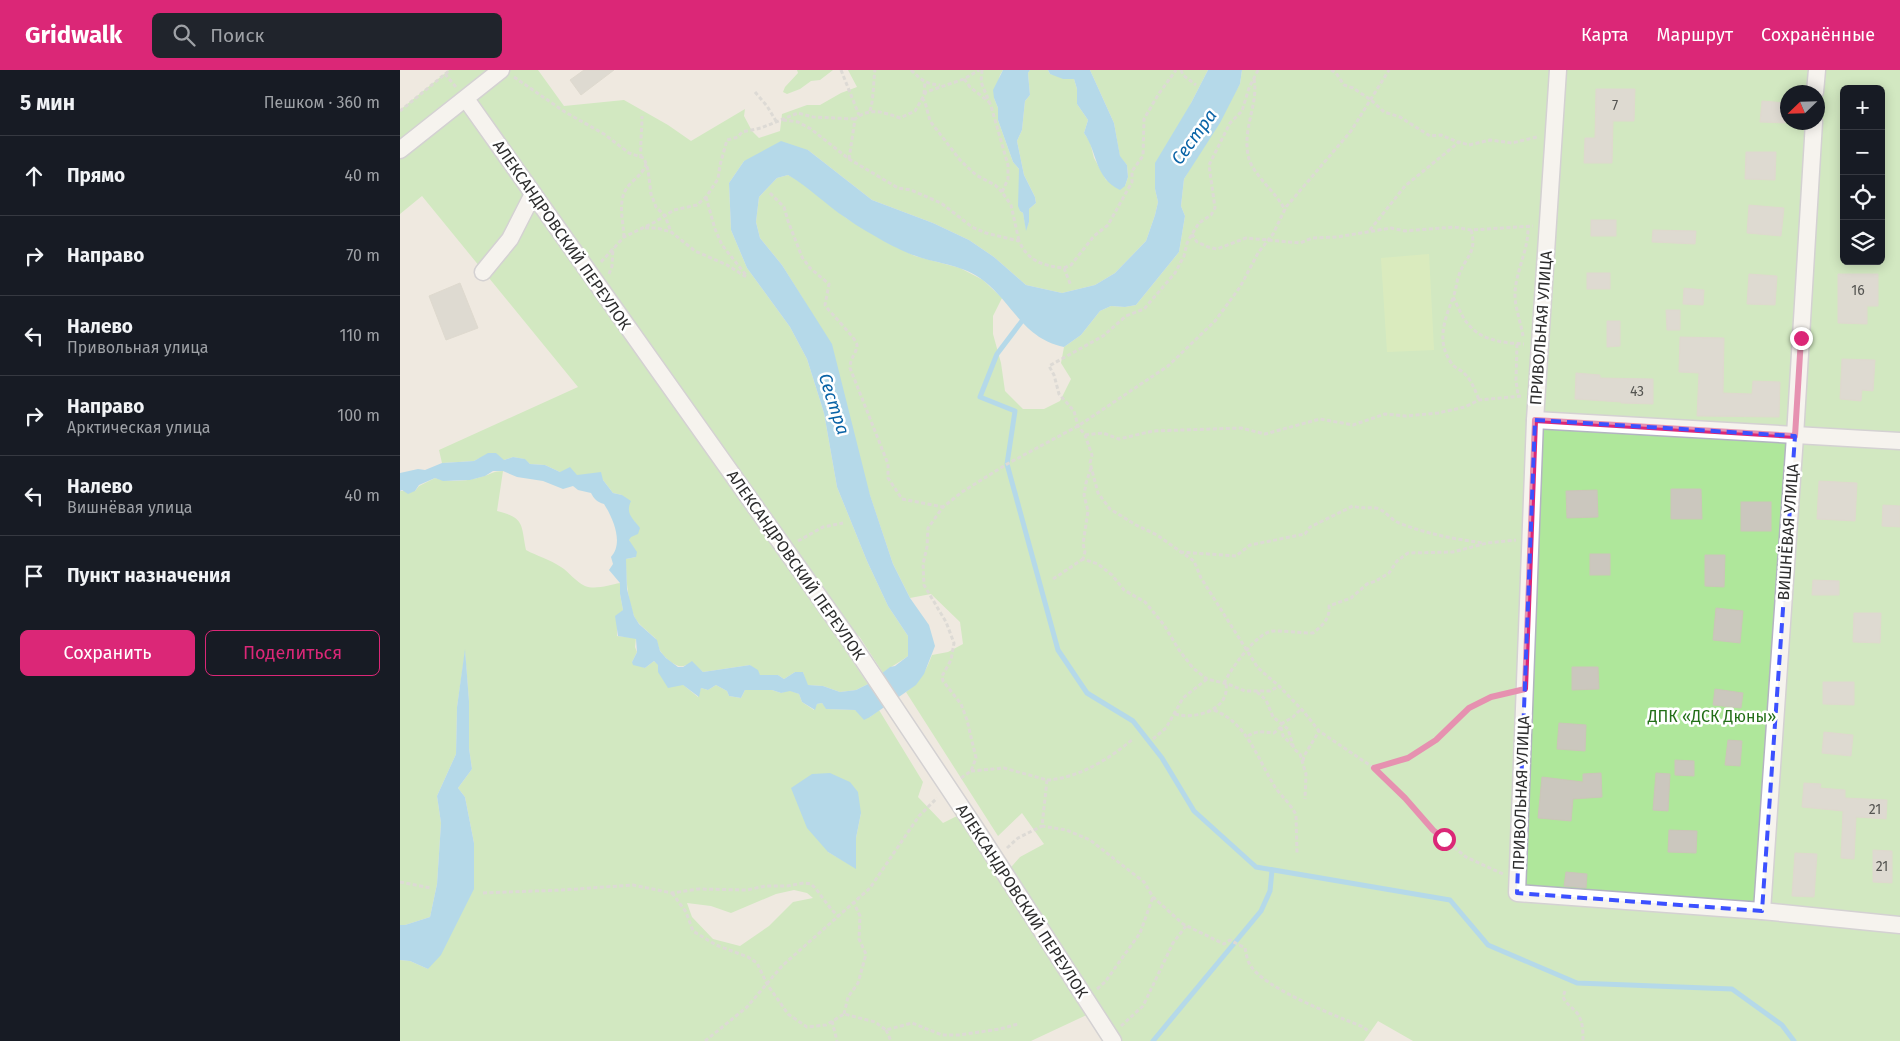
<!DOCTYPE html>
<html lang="ru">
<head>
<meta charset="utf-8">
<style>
	body { margin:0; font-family:"Fira Sans",sans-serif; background:#20242c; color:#f1f3f6 }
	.controls { position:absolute; right:15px; top:15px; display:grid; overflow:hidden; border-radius:8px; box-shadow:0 2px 12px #0003 }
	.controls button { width:45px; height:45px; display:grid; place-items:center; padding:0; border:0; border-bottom:1px solid #363941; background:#171b24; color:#f1f3f6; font:25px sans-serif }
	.compass { position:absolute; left:1380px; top:15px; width:45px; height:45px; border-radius:50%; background:#171b24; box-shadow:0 2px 12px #0003; rotate:247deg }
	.stop { position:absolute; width:15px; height:15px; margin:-11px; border:4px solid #db2777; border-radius:50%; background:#fff }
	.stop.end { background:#db2777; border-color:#fff; box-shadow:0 1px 5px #0008 }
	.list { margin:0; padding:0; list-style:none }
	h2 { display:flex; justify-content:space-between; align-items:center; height:65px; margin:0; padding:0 20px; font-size:21px }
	h2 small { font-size:16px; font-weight:400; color:#9ea1a6 }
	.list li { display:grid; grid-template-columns:32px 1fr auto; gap:15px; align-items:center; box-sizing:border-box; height:80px; padding:0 20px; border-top:1px solid #363941 }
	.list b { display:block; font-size:19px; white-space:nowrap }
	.list p { margin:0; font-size:16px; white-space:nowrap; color:#9ea1a6 }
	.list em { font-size:16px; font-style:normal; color:#9ea1a6 }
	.actions { display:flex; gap:10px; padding:15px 20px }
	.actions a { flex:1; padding:11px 0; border:1px solid #db2777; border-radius:8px; text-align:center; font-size:18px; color:#db2777 }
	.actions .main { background:#db2777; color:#fff }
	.icon { flex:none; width:28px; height:28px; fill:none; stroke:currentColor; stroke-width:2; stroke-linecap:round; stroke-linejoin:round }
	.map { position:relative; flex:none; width:1500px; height:971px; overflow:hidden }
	header { display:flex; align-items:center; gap:30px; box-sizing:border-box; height:70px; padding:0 25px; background:#db2777; color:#fff }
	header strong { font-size:24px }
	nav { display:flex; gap:28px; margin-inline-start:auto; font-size:18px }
	.search { width:350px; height:45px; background:#20242c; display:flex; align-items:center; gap:12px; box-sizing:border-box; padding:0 18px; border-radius:8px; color:#9ea1a6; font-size:19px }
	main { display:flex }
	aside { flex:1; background:#171b24 }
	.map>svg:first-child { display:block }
	.green { fill:#afe79b; fill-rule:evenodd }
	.pitch { fill:#c2ee96 }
	.water { fill:#70c6f3 }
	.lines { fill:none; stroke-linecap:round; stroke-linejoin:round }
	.stream { stroke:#70c6f3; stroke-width:5 }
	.building { fill:#cbc7be; stroke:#cbc6b9 }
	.minor-casing { stroke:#b3b4c1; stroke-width:19 }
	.path { stroke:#c8c8c8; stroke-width:3; stroke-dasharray:4 2.5; stroke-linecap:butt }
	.minor { stroke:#fff; stroke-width:16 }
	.route { stroke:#db2777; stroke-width:6 }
	.marked { fill:none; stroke:#3c51ff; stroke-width:4; stroke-dasharray:10 6; stroke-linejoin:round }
	.labels { text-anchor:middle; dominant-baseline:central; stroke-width:5; stroke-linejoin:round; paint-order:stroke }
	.number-label { font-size:14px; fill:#545451 }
	.street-label { font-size:16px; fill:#2d2d2d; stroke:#fff }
	.park-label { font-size:16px; fill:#236f18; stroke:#fff }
	.water-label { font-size:18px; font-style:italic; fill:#0963a6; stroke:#fff }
</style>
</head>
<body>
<header>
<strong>Gridwalk</strong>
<div class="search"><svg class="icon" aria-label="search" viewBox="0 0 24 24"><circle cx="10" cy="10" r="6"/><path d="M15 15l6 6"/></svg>Поиск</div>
<nav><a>Карта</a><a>Маршрут</a><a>Сохранённые</a></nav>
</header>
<main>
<aside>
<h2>5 мин<small>Пешком · 360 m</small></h2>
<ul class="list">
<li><svg class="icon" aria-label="ahead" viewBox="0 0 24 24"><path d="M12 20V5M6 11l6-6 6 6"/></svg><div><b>Прямо</b></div><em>40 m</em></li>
<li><svg class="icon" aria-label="right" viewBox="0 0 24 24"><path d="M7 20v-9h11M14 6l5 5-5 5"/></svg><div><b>Направо</b></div><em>70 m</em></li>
<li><svg class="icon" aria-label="left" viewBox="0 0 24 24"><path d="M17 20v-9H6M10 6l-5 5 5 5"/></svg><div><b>Налево</b><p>Привольная улица</p></div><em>110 m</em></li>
<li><svg class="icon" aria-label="right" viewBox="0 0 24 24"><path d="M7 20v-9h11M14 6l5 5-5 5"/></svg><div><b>Направо</b><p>Арктическая улица</p></div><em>100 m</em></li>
<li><svg class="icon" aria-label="left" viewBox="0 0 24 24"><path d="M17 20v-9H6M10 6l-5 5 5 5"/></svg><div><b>Налево</b><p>Вишнёвая улица</p></div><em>40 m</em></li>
<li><svg class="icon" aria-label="arrive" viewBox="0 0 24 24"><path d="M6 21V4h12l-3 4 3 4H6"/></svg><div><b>Пункт назначения</b></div></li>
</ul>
<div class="actions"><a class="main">Сохранить</a><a>Поделиться</a></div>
</aside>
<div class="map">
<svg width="1500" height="971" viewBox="0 0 1500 971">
	<rect width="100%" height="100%" fill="#efe9e0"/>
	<!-- green -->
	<g class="green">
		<path d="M 49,0 L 138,0 L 164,36 L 224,30 L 268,55 L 291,71 L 345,39 L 344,46 L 352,61 L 359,68 L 380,61 L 382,44 L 407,35 L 420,35 L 441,23 L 457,17 L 448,0 L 603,0 L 600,5 L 594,28 L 598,38 L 598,50 L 613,92 L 619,99 L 619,136 L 620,141 L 623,143 L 626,159 L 629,152 L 629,139 L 636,133 L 635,127 L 624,105 L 617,71 L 622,60 L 625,31 L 630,25 L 628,3 L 630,0 L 648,0 L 650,4 L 674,9 L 677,19 L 677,34 L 688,50 L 684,63 L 690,72 L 694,88 L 706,110 L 725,116 L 728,107 L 727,95 L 720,87 L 714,53 L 690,0 L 808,0 L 791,33 L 755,119 L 758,132 L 755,145 L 746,171 L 715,203 L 695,215 L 662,223 L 626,215 L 594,187 L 569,170 L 533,153 L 472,130 L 408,80 L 344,91 L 329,113 L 331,160 L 347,198 L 390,257 L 407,289 L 424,343 L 437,417 L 467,491 L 488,536 L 508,566 L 508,586 C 500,592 491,596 483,603 L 459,566 L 451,565 L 66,40 L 446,569 L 443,577 L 468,614 L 456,620 L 440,622 L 423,616 L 407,615 L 403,602 L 395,602 L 384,609 L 378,605 L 360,605 L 350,595 L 303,602 L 296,596 L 286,595 C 278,600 266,589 261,582 C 258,578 258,572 255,568 C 248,561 238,555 234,546 C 227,527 226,508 226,489 L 236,487 L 229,470 L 235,452 L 230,448 L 222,425 L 213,423 L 203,410 L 160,402 L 145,395 L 130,394 L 124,389 L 113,387 L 104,390 L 80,388 L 74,391 L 42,393 L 39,380 L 178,317 L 22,126 L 0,144 L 0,40 Z"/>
		<path d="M 397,0 L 433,0 L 420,10 L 411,11 L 400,19 L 387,24 L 383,22 L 385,17 L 398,3 Z"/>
		<path d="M 842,0 L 1500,0 L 1500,971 L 1013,971 L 978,951 L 964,971 L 713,971 L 693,942 L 631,971 L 0,971 L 0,890 L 10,891 L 28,899 L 74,773 L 65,727 L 58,718 L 72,699 L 69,678 L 69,631 L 65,582 L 57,637 L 56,684 L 37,726 L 41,753 L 37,814 L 30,847 L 5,855 L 0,855 L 0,421 L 15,421 L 19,416 L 35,408 C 47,413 71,411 84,406 C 91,404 94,401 103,401 L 97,441 C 125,448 121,455 126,480 C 137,486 149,489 161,497 C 169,502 176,512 185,516 C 195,520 210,515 220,513 L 220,524 L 223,540 L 217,550 L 217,566 L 236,568 L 235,577 L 237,582 L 232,592 L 245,598 L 254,591 L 298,627 L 301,618 L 308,620 L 316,615 L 327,621 L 329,626 L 341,628 L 345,620 L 372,620 L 381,623 L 389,620 L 399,624 L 402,632 L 414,640 L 417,634 L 422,633 L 427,639 L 455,640 L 470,647 L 479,640 L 523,712 L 518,727 L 543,753 L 565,742 L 605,804 L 620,787 L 644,774 L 622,743 L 598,766 L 506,622 C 520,612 526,601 532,585 L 548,582 L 563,574 L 560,552 L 531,524 L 510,528 L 493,494 L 405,232 L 382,195 L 360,168 L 356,152 L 359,127 L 377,108 L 388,105 L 403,113 L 446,148 L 486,172 L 515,186 L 560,198 L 583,210 L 602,228 L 593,246 L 593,264 L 601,293 L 605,321 L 623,339 L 644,339 L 660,331 L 671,309 L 661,293 L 664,277 L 681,265 L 700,241 L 711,236 L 725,237 L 736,235 L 779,182 L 785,146 L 781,136 L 784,109 L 840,14 ZM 1444,19 L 1481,19 L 1481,191 L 1444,191 ZM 1388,22 L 1418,22 L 1418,52 L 1388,52 ZM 461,743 L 456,768 L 456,798 L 428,782 ZM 394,820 L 407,823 L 413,828 L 393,832 L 369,856 L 340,876 L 313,869 L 292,847 L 287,833 L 311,836 L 331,843 L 376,824 Z"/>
	</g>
	<!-- pitch -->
	<path class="pitch" d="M 1029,184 L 1034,280 L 987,282 L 981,188 Z"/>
	<!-- water -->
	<g class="water">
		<path d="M 603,0 L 630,0 L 628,3 L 630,25 L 625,31 L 622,60 L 617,71 L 624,105 L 635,127 L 636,133 L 629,139 L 629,152 L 626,161 L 623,143 L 620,141 L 618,136 L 619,99 L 613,92 L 598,50 L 598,38 L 594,28 L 593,20 Z"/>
		<path d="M 648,0 L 690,0 L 714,53 L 720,86 L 727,95 L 728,107 L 725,116 L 720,120 C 694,107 698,83 684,63 L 688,50 L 677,34 L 677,19 L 674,9 L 663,9 L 650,4 Z"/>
		<path d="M 808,0 L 842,0 L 840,14 L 820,53 L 784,109 L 781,136 L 785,146 L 779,182 L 736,235 L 725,237 L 711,236 L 700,241 L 681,265 L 664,277 C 623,268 614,235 584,211 C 565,195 538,194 516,186 C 506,183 495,177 485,172 C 472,164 458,157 446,148 C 426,135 409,117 388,105 L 377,108 L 359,127 L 356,152 L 360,168 L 382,195 L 432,274 L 470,425 L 493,494 L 510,528 L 529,555 L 535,576 L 524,604 L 516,615 L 470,647 L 464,650 L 455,640 L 426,639 L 422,633 L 417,634 L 415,640 L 402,632 L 399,624 L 390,621 L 381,623 L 372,620 L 345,620 L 341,628 L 329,626 L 327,621 L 316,615 L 308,620 L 301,618 L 299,627 L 283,615 L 268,618 L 258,602 L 258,595 L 254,591 L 245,598 L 233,595 L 232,592 L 237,582 L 236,569 L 218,566 L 215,546 L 223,540 L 220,524 L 220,513 L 209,500 L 213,494 L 211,487 C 224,473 213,448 204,434 C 197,432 194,429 191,423 L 178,420 L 173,416 L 163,419 L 143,411 L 117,407 L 103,401 L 93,401 L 85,406 L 70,410 L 43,411 L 35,408 L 19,415 L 15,421 L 8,424 L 2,420 L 0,421 L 0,403 L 18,399 L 25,400 L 42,393 L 74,391 L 88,383 L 96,383 L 104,390 L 113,387 L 125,389 L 130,394 L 145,395 L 160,402 L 170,397 L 177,405 L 201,402 L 203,410 L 213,423 L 222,425 L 231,431 C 225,444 233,448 240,458 L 238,464 L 231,467 L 229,470 L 237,482 L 236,487 L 226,489 L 227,519 L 234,546 L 239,554 L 257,570 L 260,581 L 266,588 L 278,597 L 283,597 L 292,591 L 303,602 L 350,595 L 358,600 L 360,605 L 378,605 L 384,609 L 395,602 L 403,602 L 408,615 L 423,616 L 440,622 L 456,620 L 468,614 L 490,597 L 495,596 L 508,586 L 508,566 L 488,536 L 467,491 L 437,417 L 424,343 L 407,289 L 390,257 L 347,198 L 331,160 L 329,113 L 344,91 L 381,71 L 408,80 L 472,130 L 533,153 L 569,170 L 594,187 L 626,215 L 662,223 L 695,215 L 715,203 L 746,171 L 755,145 L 758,132 L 755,119 L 755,93 L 791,33 Z"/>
		<path d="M 65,579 L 69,631 L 69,678 L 72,699 L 58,718 L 65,727 L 74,773 L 74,819 L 41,885 L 28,899 L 10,891 L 0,890 L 0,855 L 5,855 L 30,847 L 37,814 L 41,753 L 37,726 L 56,684 L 57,637 Z"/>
		<path d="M 430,703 L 450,712 L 458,722 L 461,743 L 456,768 L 456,799 L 428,782 L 407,758 L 391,718 L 412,704 Z"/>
	</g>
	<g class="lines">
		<!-- stream -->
		<g class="stream">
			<path d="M 625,247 L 597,284 L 580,327 L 615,341 L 607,394 L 658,580 L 687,623 L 733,651 L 762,688 L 794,741 L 856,797 L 1050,830 L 1088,875 L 1177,913 L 1332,919 L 1382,955 L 1394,971"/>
			<path d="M 753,971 L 861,841 L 870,821 L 872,800"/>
		</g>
	</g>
	<!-- building -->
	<g class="building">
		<path d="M 184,0 L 214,0 L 181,25 L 170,10 Z"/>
		<path d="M 1196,19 L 1235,19 L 1234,51 L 1213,51 L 1212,93 L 1184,93 L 1185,68 L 1195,68 Z"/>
		<path d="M 1362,31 L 1387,33 L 1385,53 L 1360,52 Z"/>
		<path d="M 1346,82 L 1376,82 L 1375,110 L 1345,109 Z"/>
		<path d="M 1349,135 L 1384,138 L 1381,166 L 1347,163 Z"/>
		<rect x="1191" y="150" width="25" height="16"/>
		<path d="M 1253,160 L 1296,161 L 1295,174 L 1252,172 Z"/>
		<rect x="1187" y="203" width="23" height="16"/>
		<path d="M 1349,204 L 1377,206 L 1375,235 L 1347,234 Z"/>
		<path d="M 1438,204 L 1478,204 L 1478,236 L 1467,236 L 1467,254 L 1438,253 Z"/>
		<path d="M 60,213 L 78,258 L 46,270 L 29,226 Z"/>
		<path d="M 1284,218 L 1304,220 L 1303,235 L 1283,234 Z"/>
		<path d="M 1266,240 L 1280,240 L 1280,260 L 1267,260 Z"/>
		<path d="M 1207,251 L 1220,251 L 1220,276 L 1207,277 Z"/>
		<path d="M 1280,267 L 1324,268 L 1323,323 L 1352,324 L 1353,311 L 1380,312 L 1379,347 L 1297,346 L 1299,303 L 1279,302 Z"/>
		<path d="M 1442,289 L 1475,290 L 1473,321 L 1462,320 L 1461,331 L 1440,329 Z"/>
		<path d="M 1176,303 L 1200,305 L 1200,308 L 1253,309 L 1253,334 L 1221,333 L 1221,332 L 1175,329 Z"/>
		<path d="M 1419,411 L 1457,413 L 1455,451 L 1417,449 Z"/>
		<path d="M 1271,419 L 1301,419 L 1302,449 L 1271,449 Z"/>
		<path d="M 1197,420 L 1198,447 L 1167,448 L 1166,421 Z"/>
		<rect x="1341" y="432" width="30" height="29"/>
		<path d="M 1483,435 L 1500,436 L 1500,457 L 1482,456 Z"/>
		<rect x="1190" y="484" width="20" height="21"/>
		<path d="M 1305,485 L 1325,485 L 1324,517 L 1305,516 Z"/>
		<path d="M 1413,510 L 1439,511 L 1439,525 L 1412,525 Z"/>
		<path d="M 1316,538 L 1343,541 L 1340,573 L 1313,570 Z"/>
		<path d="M 1454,543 L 1481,543 L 1480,573 L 1453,572 Z"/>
		<path d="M 1172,597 L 1198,597 L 1199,619 L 1172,620 Z"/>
		<path d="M 1423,612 L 1454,612 L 1454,635 L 1423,634 Z"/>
		<path d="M 1315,619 L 1343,623 L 1341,638 L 1313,635 Z"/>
		<path d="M 1159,653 L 1186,655 L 1185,681 L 1157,679 Z"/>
		<path d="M 1424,662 L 1453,665 L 1451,686 L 1422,683 Z"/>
		<path d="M 1328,670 L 1342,671 L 1340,696 L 1325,695 Z"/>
		<path d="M 1275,690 L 1294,691 L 1294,706 L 1275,705 Z"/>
		<path d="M 1201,703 L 1202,727 L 1173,729 L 1171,751 L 1138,748 L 1142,707 L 1183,712 L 1183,704 Z"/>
		<path d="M 1256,703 L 1270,704 L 1268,741 L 1253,740 Z"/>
		<path d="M 1404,713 L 1421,714 L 1420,718 L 1445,720 L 1445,728 L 1487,730 L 1486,749 L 1456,747 L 1454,789 L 1441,788 L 1443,741 L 1402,737 Z"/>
		<path d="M 1269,760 L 1297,761 L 1296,783 L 1268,782 Z"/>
		<path d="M 1473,780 L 1492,781 L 1492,813 L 1473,812 Z"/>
		<path d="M 1395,783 L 1417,784 L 1414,827 L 1392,826 Z"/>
		<path d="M 1166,802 L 1187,804 L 1186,818 L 1164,816 Z"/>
	</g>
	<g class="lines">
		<defs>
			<g id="minor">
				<path d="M 1158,0 L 1135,350 L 1117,823 L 1362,841 L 1500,855"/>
				<path d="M 1415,22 L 1417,0"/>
				<path d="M 66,29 L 449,569 L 576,759 L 713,971"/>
				<path d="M 0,80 L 101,0"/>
				<path d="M 83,202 L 110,169 L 133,124"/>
				<path d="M 1135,350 L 1500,371"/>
				<path d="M 1362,841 L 1395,366 L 1414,52"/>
			</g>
		</defs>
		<!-- minor casing -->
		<use href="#minor" class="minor-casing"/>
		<!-- path -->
		<g class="path">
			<path d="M 441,0 L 459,45"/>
			<path d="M 511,0 C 521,10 526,14 540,15"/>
			<path d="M 582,0 L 581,12 L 591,36 L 608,95 L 608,109 L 602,122 L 611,135 L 619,171"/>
			<path d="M 781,0 L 783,5 L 796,15"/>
			<path d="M 858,0 L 849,18 L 842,41 L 830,53 L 809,95 L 815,138 L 811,145 L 799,153 L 792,164 L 787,173 L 784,186 L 775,203 L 744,239 L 726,246 L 703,266 L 649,296 L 654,305 L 659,324 L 674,341 L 678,356 L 685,365 L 692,385 L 690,393 L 698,423 L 710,439 L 736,455 L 757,465 L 794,491 L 801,508 L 858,598 L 879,616 L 904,642 L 919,661 L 974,698 L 1005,728 L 1033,760 L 1066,787 L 1103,804"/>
			<path d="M 931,0 L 936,3 L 944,15 L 953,18 L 971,30 L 984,42 L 1000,47 L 1030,66 L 1041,65 L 1058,72"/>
			<path d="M 45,4 L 56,17"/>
			<path d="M 114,7 L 165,42 L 204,64 L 229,83 L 244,88 L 248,100 L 251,124 L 256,137 L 265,146 L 271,162"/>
			<path d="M 564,9 L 570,17 L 589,32"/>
			<path d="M 854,9 C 859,34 841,60 849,89 C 855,107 876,122 885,140"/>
			<path d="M 355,22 L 367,36 L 376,51"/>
			<path d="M 524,24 L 525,12"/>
			<path d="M 522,28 L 525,32 L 530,51 L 560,90 L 576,105 L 595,115 L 602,122"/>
			<path d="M 0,41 L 50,0"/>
			<path d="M 470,41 C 474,27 473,14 475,0"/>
			<path d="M 383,50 L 398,52 L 411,59 L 449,89 L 498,118 L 511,120 L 541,133 L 572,157 L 586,163 L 619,171 C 628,191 643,196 664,198 L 671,216"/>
			<path d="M 241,88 C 240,74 242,60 242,46"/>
			<path d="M 449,89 L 455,49 C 470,37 483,42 500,48 L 515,41 L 526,22 L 564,9 L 579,0"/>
			<path d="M 370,123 L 384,137 L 388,151 L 402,187 L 410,198 L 429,214 L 425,235 C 430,243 457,269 457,275 C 457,283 450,287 450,298 L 488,394 L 488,408 L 502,429 L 543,437"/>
			<path d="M 306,127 L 315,159 L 322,175 L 346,205"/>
			<path d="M 245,158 L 257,158 L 271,162 L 295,181 L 327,195 L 348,208"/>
			<path d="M 970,160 L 1005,116 L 1059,72 L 1069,75 L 1090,70 L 1112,73 L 1137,67"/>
			<path d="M 1071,160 C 1078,184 1064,187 1058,208 C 1056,215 1056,221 1053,227 C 1058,236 1062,248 1069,255 C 1082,271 1105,273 1124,274"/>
			<path d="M 792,164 L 797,172 L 808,177 L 817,179 L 846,168 L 900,173 L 912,168 L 937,167 L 991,158 L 1005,161 L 1054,157 L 1071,160 L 1133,156"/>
			<path d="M 224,167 C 223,148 216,127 231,113 C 238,106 243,103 246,94"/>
			<path d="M 201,192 L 224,167 L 255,152 L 274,140 L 297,135 L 306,127 L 318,109 L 320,95 L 327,70 L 338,67 L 342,62 L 361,58 L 398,43 L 413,47 L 455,49"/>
			<path d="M 664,198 L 671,195 L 694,166 L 708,155 L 732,112 L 732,101 L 743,86 L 744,49 L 758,25 L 776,0"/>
			<path d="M 209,204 L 212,196 L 213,178"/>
			<path d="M 1053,228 C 1044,251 1036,272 1052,294 C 1055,298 1061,300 1064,303 C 1072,311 1075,320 1079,330"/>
			<path d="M 1123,266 C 1121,253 1115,238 1115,225 C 1115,202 1129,180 1128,156"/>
			<path d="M 1117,274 L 1116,310 L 1118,326"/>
			<path d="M 685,365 L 703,363 L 719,369 L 753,361 L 841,358 L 865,364 L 920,349 L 953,355 L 985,344 L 1006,346 L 1038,343 L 1065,337 L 1079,330 L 1122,326"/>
			<path d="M 691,398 L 686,413 L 684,425 L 688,441 L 683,474 L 685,482 L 683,489 L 698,494 L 712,505 L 724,520 L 745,532 L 764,555 L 779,580 L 793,598 L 807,609 L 828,614 L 845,621 L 870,621 L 879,616"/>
			<path d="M 398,471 L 423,457 L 443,453"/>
			<path d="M 780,482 L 836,486 L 850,475 L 905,464 L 910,457 L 953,436 C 961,439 968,437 976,438 C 985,440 991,450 999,453 C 1027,464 1054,469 1084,473"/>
			<path d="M 653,509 L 683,489"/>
			<path d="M 824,613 C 831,599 857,561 874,561 C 887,561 900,563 913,563 C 923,555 930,549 929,536 L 951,528 L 967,514 L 976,511 L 989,503 L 997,491 L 1008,483 L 1053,482 L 1087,473 L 1116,470"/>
			<path d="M 857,622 L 866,630 L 873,647 L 888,659 L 894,679 L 900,684 L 906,704 L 905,729"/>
			<path d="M 814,640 C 848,654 857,688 875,717 C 881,726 891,734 896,745 L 897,783"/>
			<path d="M 775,644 C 795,650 830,640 826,614"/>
			<path d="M 881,654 L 893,647 L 901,639"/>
			<path d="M 881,657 L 883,666 L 893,676"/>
			<path d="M 848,666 C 857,660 864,662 874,663 L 883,655"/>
			<path d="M 753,669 L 766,658 L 783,628 L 807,609"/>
			<path d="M 903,691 L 904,686 L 919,661"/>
			<path d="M 974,698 L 1007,688 L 1036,670 L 1069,638 L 1091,627 L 1110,622"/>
			<path d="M 571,701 L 604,698 L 647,710 L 642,756 L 666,760 L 690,770 L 744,812 L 753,827 L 783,854 L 824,874 L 830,870 L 845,878 C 846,883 847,889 849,893 C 861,918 937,946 963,957 L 970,962"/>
			<path d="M 561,708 L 571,701 L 576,688 L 567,650 L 561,634 L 543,611 L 542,606 L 551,590 L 554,573 L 546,552 L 524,515 L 523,494 L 527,477 L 528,458 L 543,437 L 562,422 L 607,394 L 678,356 L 768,296 L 815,251 L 840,217 L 858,183 L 873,164 L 886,137 L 951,61 L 989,0"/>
			<path d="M 647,710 C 679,708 709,689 733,669"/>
			<path d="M 607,778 L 618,768 L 642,756"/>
			<path d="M 0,812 L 31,818"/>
			<path d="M 83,823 L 162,820 L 233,815 L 272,823 L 298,819 L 347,820 L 365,816 L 387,816 L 404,813 L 411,814 L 416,819 L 431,839 L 439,847"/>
			<path d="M 272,823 L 286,842 L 293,861 L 316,875 L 348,887 L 357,893 L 367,914 L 388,944 L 407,957 L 426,955 L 444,944 L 475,952 L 486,960 L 512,953 L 542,965 L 559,965 L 600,959 L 618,954"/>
			<path d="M 697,919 L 705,912 L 740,863 L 753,827"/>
			<path d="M 1165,921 L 1163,927 C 1166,934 1172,937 1177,943 C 1183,951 1183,961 1183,971"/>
			<path d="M 444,944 L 448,927 L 458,913 L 466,884 L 459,869 L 460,846 L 454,833"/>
			<path d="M 432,951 L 437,971"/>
			<path d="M 721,956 L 743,936 L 773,873 L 786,856"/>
			<path d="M 486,960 L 491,971"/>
			<path d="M 305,971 L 347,937 L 382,896 L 470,818 L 519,746 L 537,728"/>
		</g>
		<!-- minor -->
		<use href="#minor" class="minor"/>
	</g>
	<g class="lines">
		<!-- route -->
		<path class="route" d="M 1044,769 L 1033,760 L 1005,728 L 974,698 L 1008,688 L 1036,670 L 1069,638 L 1091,627 L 1125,619 L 1135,350 L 1395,366 L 1401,268"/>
	</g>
	<!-- marked area -->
	<path d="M0 0H1500V971H0ZM 1135,350 L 1395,366 L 1362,841 L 1117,823 Z" fill="#efe9e0" fill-opacity=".55" fill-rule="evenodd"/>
	<path class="marked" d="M 1135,350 L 1395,366 L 1362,841 L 1117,823 Z"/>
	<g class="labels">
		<!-- number labels -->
		<g class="number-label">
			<text x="1215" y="35">7</text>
			<text x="1458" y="220">16</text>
			<text x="1237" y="321">43</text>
			<text x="1475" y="739">21</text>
			<text x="1482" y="796">21</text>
		</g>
		<!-- street labels -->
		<g class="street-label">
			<text transform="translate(162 165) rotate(55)">АЛЕКСАНДРОВСКИЙ ПЕРЕУЛОК</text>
			<text transform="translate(1141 258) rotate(-86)">ПРИВОЛЬНАЯ УЛИЦА</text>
			<text transform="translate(1388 462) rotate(-86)">ВИШНЁВАЯ УЛИЦА</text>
			<text transform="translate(396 495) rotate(55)">АЛЕКСАНДРОВСКИЙ ПЕРЕУЛОК</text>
			<text transform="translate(1121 723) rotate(-88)">ПРИВОЛЬНАЯ УЛИЦА</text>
			<text transform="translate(622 831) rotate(57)">АЛЕКСАНДРОВСКИЙ ПЕРЕУЛОК</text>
		</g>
		<!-- park labels -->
		<g class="park-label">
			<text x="1312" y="646">ДПК «ДСК Дюны»</text>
		</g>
		<!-- water labels -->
		<g class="water-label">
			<text transform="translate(794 67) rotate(-54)">Сестра</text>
			<text transform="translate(434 334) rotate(72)">Сестра</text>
		</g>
	</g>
</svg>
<div class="controls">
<button>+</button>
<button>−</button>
<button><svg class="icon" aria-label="locate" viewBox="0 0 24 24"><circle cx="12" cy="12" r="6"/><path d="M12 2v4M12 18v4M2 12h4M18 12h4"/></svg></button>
<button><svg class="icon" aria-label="layers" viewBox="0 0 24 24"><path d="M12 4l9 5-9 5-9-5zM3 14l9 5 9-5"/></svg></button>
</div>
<svg class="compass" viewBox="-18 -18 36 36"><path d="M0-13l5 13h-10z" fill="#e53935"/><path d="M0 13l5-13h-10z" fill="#9ea1a6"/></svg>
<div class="stop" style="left:1044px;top:769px"></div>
<div class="stop end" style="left:1401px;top:268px"></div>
</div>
</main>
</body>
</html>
